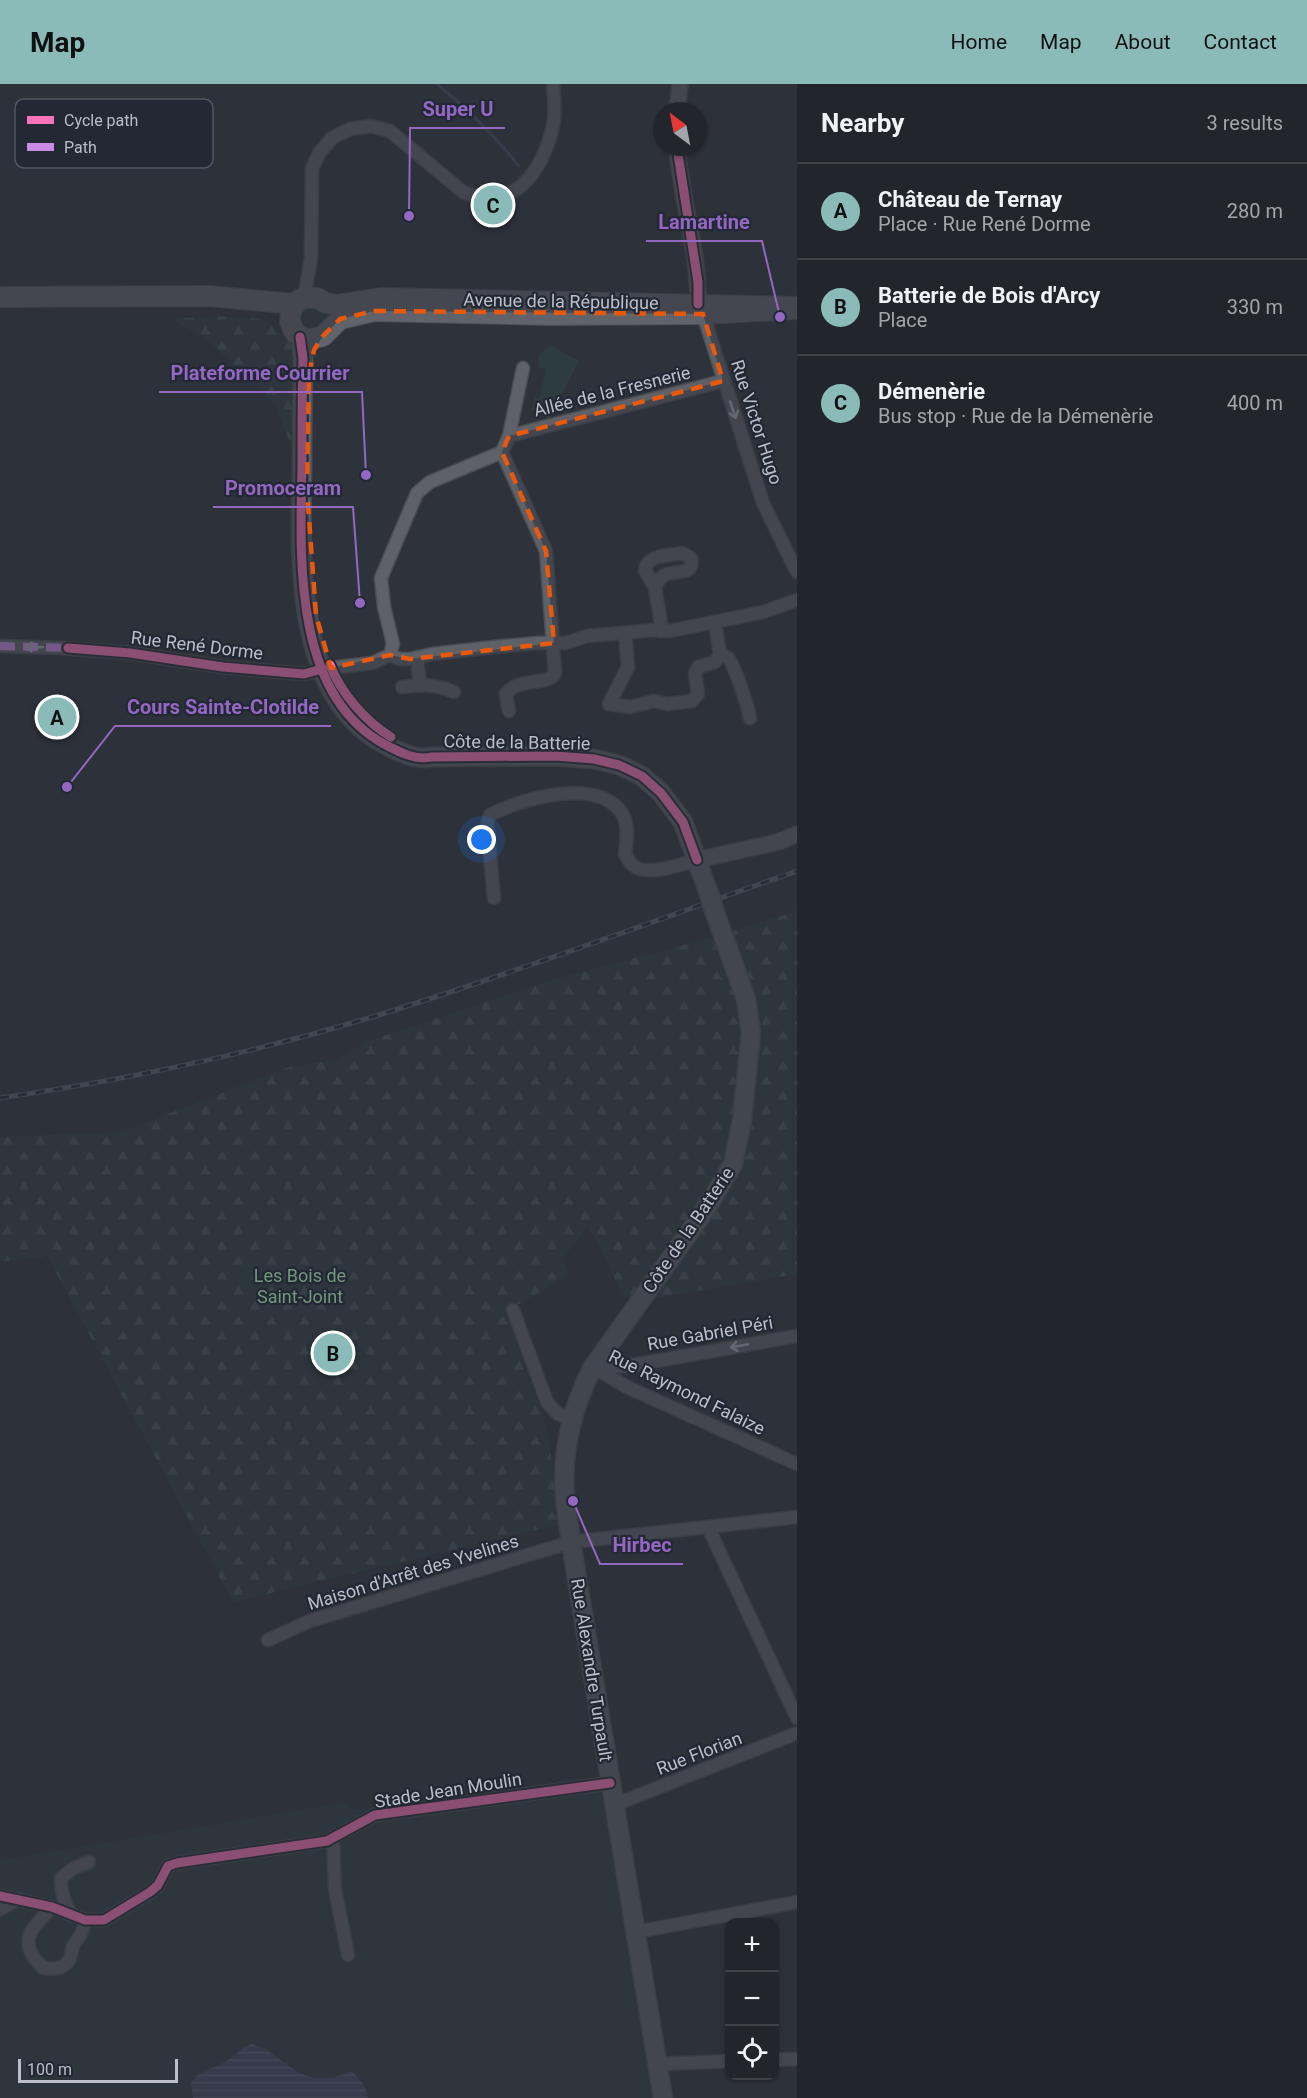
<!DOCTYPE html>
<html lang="en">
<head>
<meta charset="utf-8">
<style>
	body { margin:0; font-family:Roboto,sans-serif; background:#2a2e34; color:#f1f3f6 }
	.controls { position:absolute; right:18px; bottom:18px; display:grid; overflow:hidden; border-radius:12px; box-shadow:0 2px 4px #0004 }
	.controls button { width:54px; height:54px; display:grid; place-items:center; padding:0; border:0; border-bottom:2px solid #3f4348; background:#22262c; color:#f1f3f6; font:30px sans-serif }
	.compass { position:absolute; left:653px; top:18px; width:54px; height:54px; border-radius:50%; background:#22262c; box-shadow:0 2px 4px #0004; rotate:328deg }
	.scale { position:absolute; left:18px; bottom:15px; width:160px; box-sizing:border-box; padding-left:6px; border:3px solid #babfc9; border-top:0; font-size:16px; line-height:21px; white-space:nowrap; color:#babfc9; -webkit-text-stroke:4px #222834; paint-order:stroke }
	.you { position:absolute; left:482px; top:756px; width:21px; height:21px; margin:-15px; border:4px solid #fff; border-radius:50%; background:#1a73e8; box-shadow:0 0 0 9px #1a73e833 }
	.badge { display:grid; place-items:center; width:39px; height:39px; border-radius:50%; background:#8bbbb9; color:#111; font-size:20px; font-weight:700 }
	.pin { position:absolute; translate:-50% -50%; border:3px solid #fff; box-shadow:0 2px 6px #0006 }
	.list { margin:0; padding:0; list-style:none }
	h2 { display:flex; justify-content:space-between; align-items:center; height:78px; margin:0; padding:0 24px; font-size:26px }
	h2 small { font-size:20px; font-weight:400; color:#a2a5a9 }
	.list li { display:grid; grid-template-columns:39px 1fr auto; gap:18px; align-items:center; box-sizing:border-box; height:96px; padding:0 24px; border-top:2px solid #3f4348 }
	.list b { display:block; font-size:22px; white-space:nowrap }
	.list p { margin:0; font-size:20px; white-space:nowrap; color:#a2a5a9 }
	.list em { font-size:20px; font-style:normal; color:#a2a5a9 }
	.icon { flex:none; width:33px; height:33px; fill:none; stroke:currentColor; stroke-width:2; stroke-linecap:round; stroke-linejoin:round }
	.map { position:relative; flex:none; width:797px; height:2014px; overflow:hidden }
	header { display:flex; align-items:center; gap:36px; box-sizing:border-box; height:84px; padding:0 30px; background:#8bbbb9; color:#111 }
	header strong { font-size:28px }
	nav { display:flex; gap:33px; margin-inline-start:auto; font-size:21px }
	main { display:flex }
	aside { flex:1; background:#22262c }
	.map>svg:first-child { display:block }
	.grass { fill:#2c3c3f }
	.forest { fill:url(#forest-firs) }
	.water { fill:url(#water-rules) }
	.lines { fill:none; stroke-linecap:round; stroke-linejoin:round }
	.stream { stroke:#3f4b61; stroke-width:3 }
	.minor-casing { stroke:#4a4d53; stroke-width:15 }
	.tertiary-casing { stroke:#4a4d53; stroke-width:18 }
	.secondary-casing { stroke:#4c4f56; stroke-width:21 }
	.primary-casing { stroke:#4c4f56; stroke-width:22 }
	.minor { stroke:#5e6168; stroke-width:12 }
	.tertiary { stroke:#5e6168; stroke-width:15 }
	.secondary { stroke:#5c6066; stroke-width:18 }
	.primary { stroke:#606369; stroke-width:20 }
	.rail-casing { stroke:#5c6066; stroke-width:5 }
	.rail { stroke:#222834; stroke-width:3; stroke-dasharray:9; stroke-linecap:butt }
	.secondary-bridge-casing { stroke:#4c4f56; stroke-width:21; stroke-linecap:butt }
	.secondary-bridge { stroke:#5c6066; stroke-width:18 }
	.quiet { stroke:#ca8be6; stroke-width:8; stroke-dasharray:15 8; stroke-linecap:butt }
	.cycleway-casing { stroke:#222834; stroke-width:13 }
	.cycleway { stroke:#fb73b8; stroke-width:9 }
	.oneway { stroke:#a8acb6 }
	.marked { fill:none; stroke:#e8590c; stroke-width:4.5; stroke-dasharray:12 8; stroke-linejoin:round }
	.labels { text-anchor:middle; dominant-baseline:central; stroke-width:4.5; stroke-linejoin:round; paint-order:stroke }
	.street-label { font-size:18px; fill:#babfc9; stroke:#222834 }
	.park-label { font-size:18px; fill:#74977e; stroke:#222834 }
	.key { fill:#222834; stroke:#505561; stroke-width:1.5 }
	.key-label { font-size:16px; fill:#babfc9 }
	.leader { fill:none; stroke:#9467c3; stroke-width:2 }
	.callout-dot { fill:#9467c3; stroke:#222834; stroke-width:2 }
	.callout-label { font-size:20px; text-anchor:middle; font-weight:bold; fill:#9467c3; stroke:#222834; stroke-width:4.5; stroke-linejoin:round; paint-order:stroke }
</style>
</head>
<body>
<header>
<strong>Map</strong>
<nav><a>Home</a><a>Map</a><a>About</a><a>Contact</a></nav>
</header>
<main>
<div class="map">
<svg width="797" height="2014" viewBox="0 0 797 2014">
	<defs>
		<pattern id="forest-firs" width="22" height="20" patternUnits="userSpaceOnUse" patternTransform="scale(1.5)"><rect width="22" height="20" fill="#2c3c3f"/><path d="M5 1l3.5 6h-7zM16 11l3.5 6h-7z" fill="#485659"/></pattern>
		<pattern id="water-rules" width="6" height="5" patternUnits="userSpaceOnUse" patternTransform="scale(1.5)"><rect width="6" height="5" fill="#3f4b61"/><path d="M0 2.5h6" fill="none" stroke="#596376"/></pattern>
	</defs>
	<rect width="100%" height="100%" fill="#2e323a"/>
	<!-- grass -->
	<g class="grass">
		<path d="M 303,221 L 321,225 L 325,234 L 322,243 L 304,248 L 296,228 Z"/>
		<path d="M 550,261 L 579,277 L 549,335 L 531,326 L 535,313 L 539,315 L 546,285 L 538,283 L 539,270 Z"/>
		<path d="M 601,1706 L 653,2014 L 0,2014 L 0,1776 L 347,1718 L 350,1726 L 378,1723 L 380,1735 Z"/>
	</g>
	<!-- forest -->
	<g class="forest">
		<path d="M 218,232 L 263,235 L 289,254 L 297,272 L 291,362 L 275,321 L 204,253 L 170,235 Z"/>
		<path d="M 797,827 L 797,1190 L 651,1215 L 623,1213 L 601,1164 L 587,1143 L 562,1176 L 570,1190 L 506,1228 L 546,1341 L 562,1440 L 233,1518 L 47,1172 L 0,1178 L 0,1053 L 122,1048 L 288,983 L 339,975 L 365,958 L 548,897 L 718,852 Z"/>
	</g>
	<!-- water -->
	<path class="water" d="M 252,1960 L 264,1964 L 297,1988 L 313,1994 L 333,1994 L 351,1987 C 360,1994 366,2003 368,2014 L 193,2014 L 191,1999 L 196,1992 L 227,1977 L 244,1963 Z"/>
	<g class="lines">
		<!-- stream -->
		<path class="stream" d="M 437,0 C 468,25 494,51 519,82"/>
		<defs>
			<g id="minor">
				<path d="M 304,214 L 311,174 L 312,84 L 320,68 L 332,54 L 350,45 L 371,42 L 390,47 L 463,108 C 514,129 542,88 553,42 C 556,28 554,14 553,0"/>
				<path d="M 703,230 L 763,419 L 797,488"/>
				<path d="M 509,352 L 723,297"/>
				<path d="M 682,469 L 691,474 C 696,493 673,485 663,492 C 659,494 657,500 655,504 L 645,486 C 648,470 669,472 682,469 Z"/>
				<path d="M 655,504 L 661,539 L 661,547"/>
				<path d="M 625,550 L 628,583 L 609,620 L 630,623 L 654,617 L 667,620 L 692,617 L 698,610 L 695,590 L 698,583 L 715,578 L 720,571 L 715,538"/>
				<path d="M 0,562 L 60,564 L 130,569 L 223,583 L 304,590 L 331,584 L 372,579 L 390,571 L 400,575 L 410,575 L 432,570 L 494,563 L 537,559 L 566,559 L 587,552 L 655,546 L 670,547 L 763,528 L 797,516"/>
				<path d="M 390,571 L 393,560 L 384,523 L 381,494 L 417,409 L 430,398 L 502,368"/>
				<path d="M 720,571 C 724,572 726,572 729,575 C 735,583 748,623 750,634"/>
				<path d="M 417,574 L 420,601"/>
				<path d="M 402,603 C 422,600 436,600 454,608"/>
				<path d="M 509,627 L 506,610 C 519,592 548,603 555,589 L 546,467 L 502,368 L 509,352 L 523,284"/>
				<path d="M 494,814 L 487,740 L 490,731 C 522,714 603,691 624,733 C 629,744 626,759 625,771 C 628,774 630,780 634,782 C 649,793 681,780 697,776"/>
				<path d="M 513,1226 L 547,1318 L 558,1330 L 573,1335"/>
				<path d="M 593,1283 L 627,1303 L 797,1380"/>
				<path d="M 595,1283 L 628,1282 L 797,1252"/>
				<path d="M 708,1443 L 797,1634"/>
				<path d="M 268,1556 L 310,1537 L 571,1458 L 797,1433"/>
				<path d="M 614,1721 L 797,1649"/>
				<path d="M 333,1754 L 335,1805 L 348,1871"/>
				<path d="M 0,1812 L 52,1823 L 85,1836 L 104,1836 L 150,1808 L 158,1801 L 168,1782 L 177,1779 L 327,1757 L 375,1731 L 610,1699"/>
				<path d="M 52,1823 C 30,1847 16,1857 43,1884 C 53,1885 63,1886 69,1876 C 72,1872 71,1866 73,1862 C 81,1849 82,1852 85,1836"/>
				<path d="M 0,1825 L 19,1815"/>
				<path d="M 72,1831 C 64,1819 61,1809 61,1794 L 74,1784 L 89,1778"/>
				<path d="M 636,1848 L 797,1818"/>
				<path d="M 774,1976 L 797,1975"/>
				<path d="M 658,1980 L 730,1977"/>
			</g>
			<g id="tertiary">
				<path d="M 677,27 L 680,0"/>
				<path d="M 677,63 C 681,116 699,167 698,220"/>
				<path d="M 697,776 L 778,758 L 797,750"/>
			</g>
			<g id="secondary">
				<path d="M 300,253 L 303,274 C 302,311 302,348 302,384 C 300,472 293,610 384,660 C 397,667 416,677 431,673 L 555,672 L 594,675 L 619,681 L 642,692 L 661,709 L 683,738 L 709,810"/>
				<path d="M 663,2014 L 571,1458 C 569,1443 566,1427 565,1412 C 561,1368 573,1321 593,1283 L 706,1125 L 733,1080 L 742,1036 L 751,948 L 746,915 L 715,829"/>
			</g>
			<g id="primary">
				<path d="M 0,213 L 209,212 L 294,220"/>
				<path d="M 797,223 L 381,214 L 337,221 L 326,219 L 317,214 L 304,214 L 299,216 L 291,226 L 290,238 L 295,249 L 306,255 L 312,255 L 323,252 L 340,235 L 374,227 L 550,231 L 703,230 L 797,225"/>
			</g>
		</defs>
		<!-- minor casing -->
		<use href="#minor" class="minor-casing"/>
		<!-- tertiary casing -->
		<use href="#tertiary" class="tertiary-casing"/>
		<!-- secondary casing -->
		<use href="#secondary" class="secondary-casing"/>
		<!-- primary casing -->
		<use href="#primary" class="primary-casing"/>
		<!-- minor -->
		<use href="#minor" class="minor"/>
		<!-- tertiary -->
		<use href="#tertiary" class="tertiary"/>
		<!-- secondary -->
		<use href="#secondary" class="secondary"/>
		<!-- primary -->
		<use href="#primary" class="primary"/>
		<defs>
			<path id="rail" d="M 0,1014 C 126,996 250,970 372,933 C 515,889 656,836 797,787"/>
		</defs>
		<!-- rail casing -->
		<use href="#rail" class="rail-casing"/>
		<!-- rail -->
		<use href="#rail" class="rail"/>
		<defs>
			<path id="secondary-bridge" d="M 709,810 L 715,829"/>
		</defs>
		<!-- secondary-bridge casing -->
		<use href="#secondary-bridge" class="secondary-bridge-casing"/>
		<!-- secondary-bridge -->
		<use href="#secondary-bridge" class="secondary-bridge"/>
		<!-- quiet -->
		<path class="quiet" d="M 0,562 L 68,564"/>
		<defs>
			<g id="cycleway">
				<path d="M 678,70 L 698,198 L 698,220"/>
				<path d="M 300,253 L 303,274 C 302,311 302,348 302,384 C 300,472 293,610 384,660 C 397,667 416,677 431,673 L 555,672 L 594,675 L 619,681 L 642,692 L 661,709 L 683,738 L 697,776"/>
				<path d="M 68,564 L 130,569 L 223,583 L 304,590 L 322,585"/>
				<path d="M 330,581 C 341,609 365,637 391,653"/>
				<path d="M 0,1812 L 52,1823 L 85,1836 L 104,1836 L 150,1808 L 158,1801 L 168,1782 L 177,1779 L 327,1757 L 375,1731 L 610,1699"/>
			</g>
		</defs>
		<!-- cycleway casing -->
		<use href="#cycleway" class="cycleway-casing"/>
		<!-- cycleway -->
		<use href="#cycleway" class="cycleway"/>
	</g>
	<!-- one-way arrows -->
	<defs><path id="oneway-shaft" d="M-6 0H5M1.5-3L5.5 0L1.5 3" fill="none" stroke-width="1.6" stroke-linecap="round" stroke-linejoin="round" transform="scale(1.5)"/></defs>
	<g class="oneway">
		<use href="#oneway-shaft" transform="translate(733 326) rotate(71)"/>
		<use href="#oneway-shaft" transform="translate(34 563) rotate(-178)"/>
		<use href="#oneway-shaft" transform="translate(739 1262) rotate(170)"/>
	</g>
	<!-- marked area -->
	<path d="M0 0H797V2014H0ZM 374,227 L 703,230 L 723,297 L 509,352 L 502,368 L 546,467 L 554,559 L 410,575 L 390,571 L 331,584 L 316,531 L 307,406 L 309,291 L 314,266 L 323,252 L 340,235 Z" fill="#2e323a" fill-opacity=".55" fill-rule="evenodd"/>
	<path class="marked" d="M 374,227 L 703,230 L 723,297 L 509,352 L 502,368 L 546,467 L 554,559 L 410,575 L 390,571 L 331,584 L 316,531 L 307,406 L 309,291 L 314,266 L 323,252 L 340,235 Z"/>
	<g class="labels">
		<!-- street labels -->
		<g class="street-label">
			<text transform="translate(561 217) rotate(1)">Avenue de la République</text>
			<text transform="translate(612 307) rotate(-14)">Allée de la Fresnerie</text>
			<text transform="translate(757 338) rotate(72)">Rue Victor Hugo</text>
			<text transform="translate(197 561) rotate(7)">Rue René Dorme</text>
			<text transform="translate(517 658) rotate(1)">Côte de la Batterie</text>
			<text transform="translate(688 1146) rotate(-56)">Côte de la Batterie</text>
			<text transform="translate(710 1249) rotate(-10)">Rue Gabriel Péri</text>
			<text transform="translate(687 1308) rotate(26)">Rue Raymond Falaize</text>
			<text transform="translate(413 1488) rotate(-17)">Maison d'Arrêt des Yvelines</text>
			<text transform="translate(592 1586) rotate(81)">Rue Alexandre Turpault</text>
			<text transform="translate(699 1669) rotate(-21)">Rue Florian</text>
			<text transform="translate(448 1706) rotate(-9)">Stade Jean Moulin</text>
		</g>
		<!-- park labels -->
		<g class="park-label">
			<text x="300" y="1191">Les Bois de<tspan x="300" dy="21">Saint-Joint</tspan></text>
		</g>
	</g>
	<!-- legend -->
	<rect x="15" y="15" width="198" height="69" rx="9" class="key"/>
	<rect x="27" y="32" width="27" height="8" fill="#fb73b8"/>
	<rect x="27" y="59" width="27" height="8" fill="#ca8be6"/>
	<g class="key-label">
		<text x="64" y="42">Cycle path</text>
		<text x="64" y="69">Path</text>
	</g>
	<!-- callouts -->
	<path class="leader" d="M409 132L410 44H505M780 233L762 157H646M366 391L362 308H159M360 519L353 423H213M67 703L115 642H331M573 1417L600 1480H683"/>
	<g class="callout-dot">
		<circle cx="409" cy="132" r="6"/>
		<circle cx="780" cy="233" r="6"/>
		<circle cx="366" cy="391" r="6"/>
		<circle cx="360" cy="519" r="6"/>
		<circle cx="67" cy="703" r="6"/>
		<circle cx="573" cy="1417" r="6"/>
	</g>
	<g class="callout-label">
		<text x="458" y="32">Super U</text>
		<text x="704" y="145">Lamartine</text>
		<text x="260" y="296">Plateforme Courrier</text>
		<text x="283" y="411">Promoceram</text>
		<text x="223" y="630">Cours Sainte-Clotilde</text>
		<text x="642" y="1468">Hirbec</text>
	</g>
</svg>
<div class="controls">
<button>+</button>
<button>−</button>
<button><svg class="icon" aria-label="locate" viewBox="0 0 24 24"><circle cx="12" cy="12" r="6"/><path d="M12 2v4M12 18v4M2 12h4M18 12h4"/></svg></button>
</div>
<svg class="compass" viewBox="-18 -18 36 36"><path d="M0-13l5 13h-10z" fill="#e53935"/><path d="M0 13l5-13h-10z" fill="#a2a5a9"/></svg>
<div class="scale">100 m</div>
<div class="you"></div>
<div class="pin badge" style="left:57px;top:633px">A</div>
<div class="pin badge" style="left:333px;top:1269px">B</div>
<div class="pin badge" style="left:493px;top:121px">C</div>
</div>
<aside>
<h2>Nearby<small>3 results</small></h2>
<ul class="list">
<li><span class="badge">A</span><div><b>Château de Ternay</b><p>Place · Rue René Dorme</p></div><em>280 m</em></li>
<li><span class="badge">B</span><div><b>Batterie de Bois d'Arcy</b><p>Place</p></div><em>330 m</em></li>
<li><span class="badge">C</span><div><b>Démenèrie</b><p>Bus stop · Rue de la Démenèrie</p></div><em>400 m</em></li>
</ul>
</aside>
</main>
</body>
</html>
